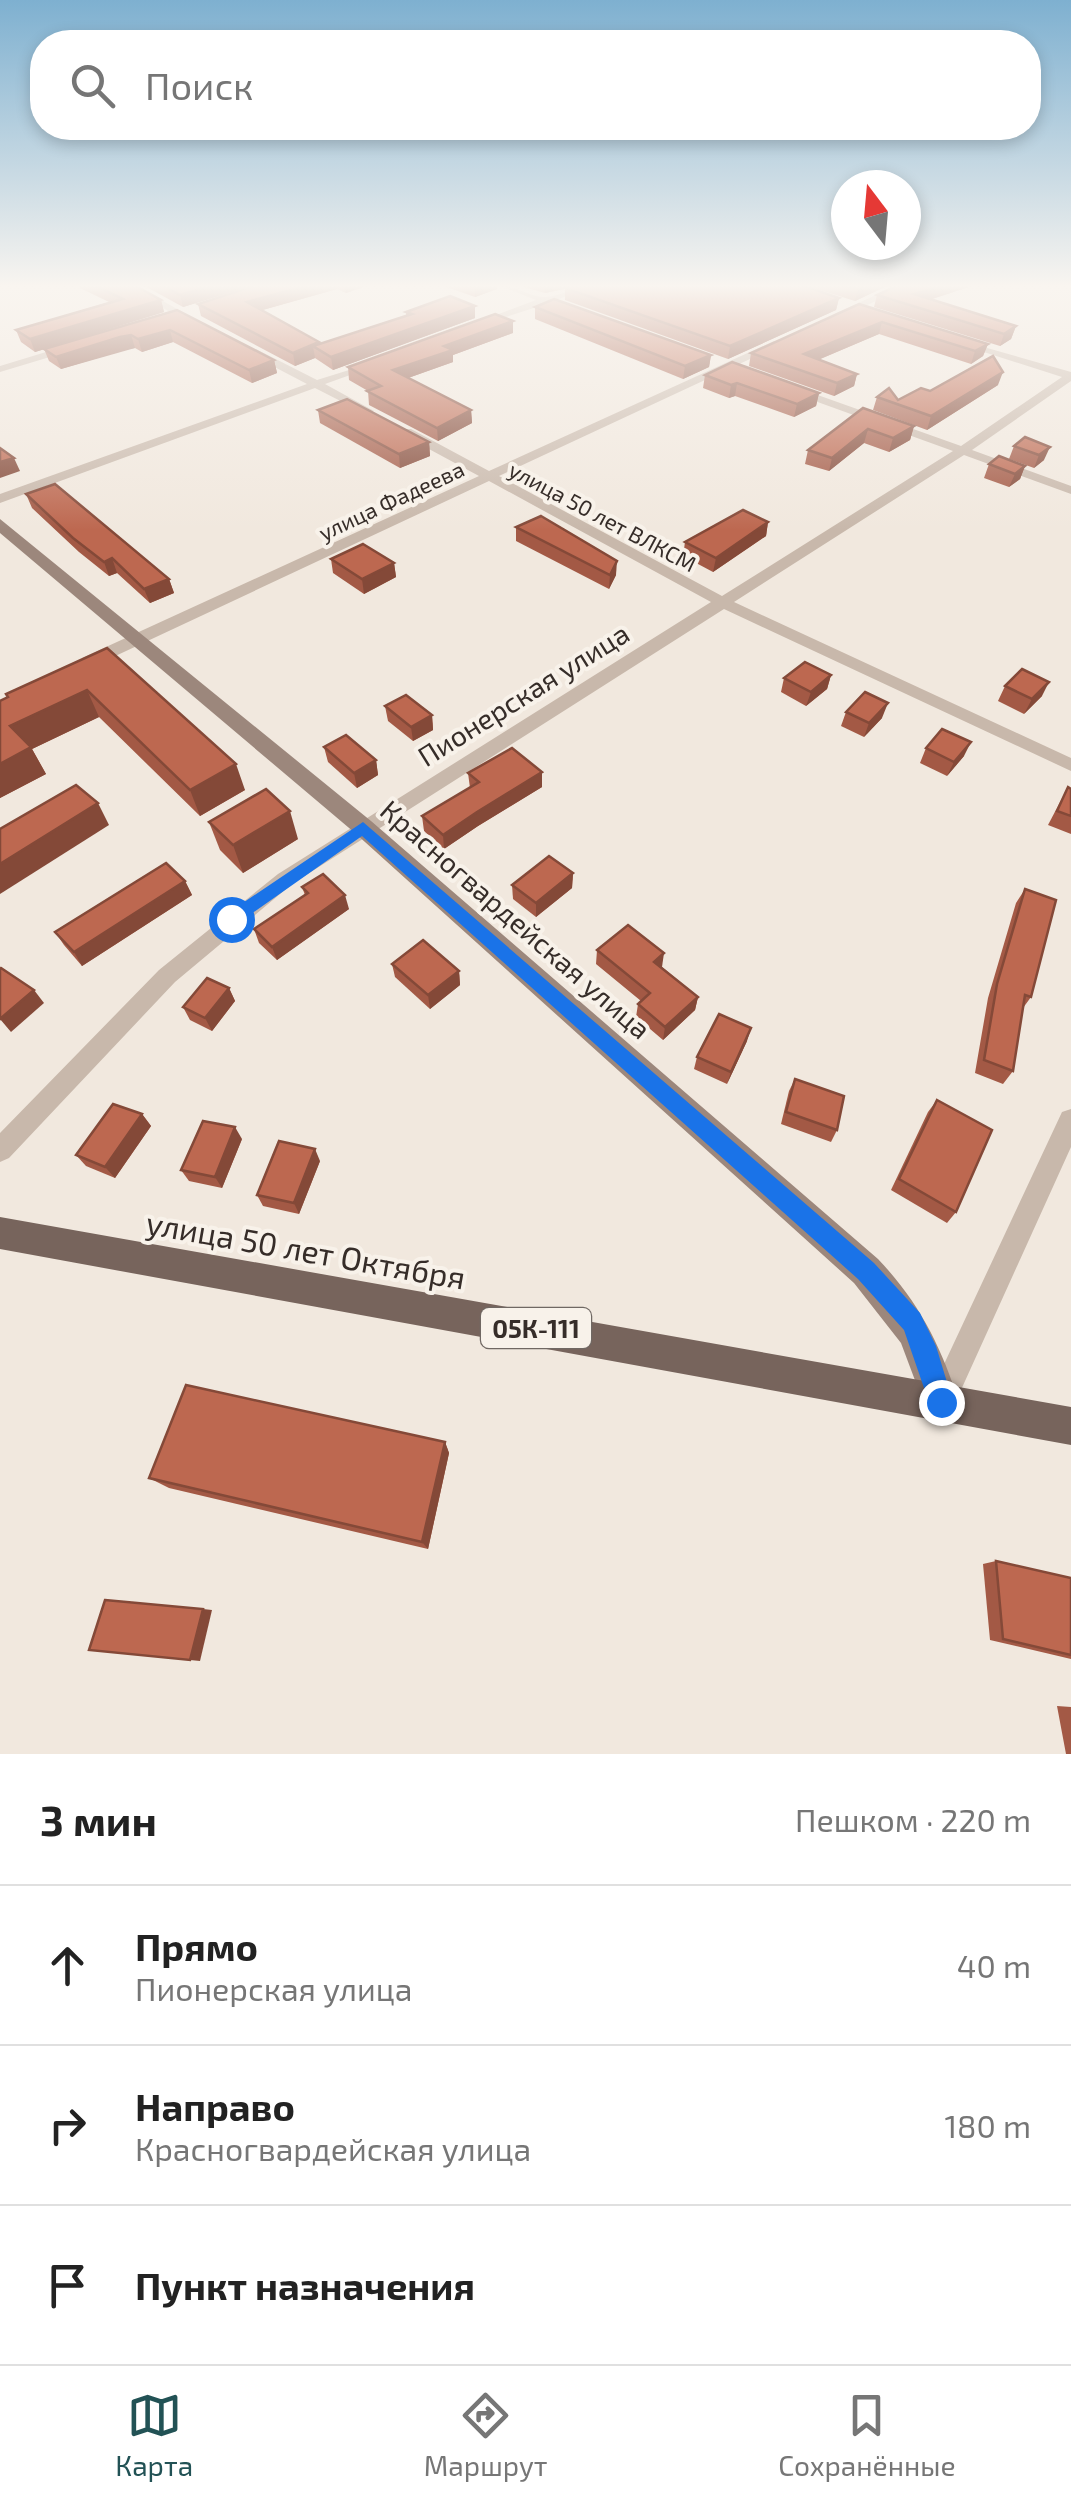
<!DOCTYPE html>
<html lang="ru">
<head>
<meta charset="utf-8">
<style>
	body { margin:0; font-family:"Exo 2",sans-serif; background:#f2f2f2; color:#222 }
	.compass { position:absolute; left:831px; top:170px; width:90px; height:90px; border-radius:50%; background:#fff; box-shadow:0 5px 15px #0003; rotate:344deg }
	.stop { position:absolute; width:30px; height:30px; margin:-22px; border:8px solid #1a73e8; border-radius:50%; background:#fff }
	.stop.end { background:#1a73e8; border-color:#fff; box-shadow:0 2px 10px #0008 }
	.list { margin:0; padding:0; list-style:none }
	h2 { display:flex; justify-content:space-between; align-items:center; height:130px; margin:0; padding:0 40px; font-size:42px }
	h2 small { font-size:32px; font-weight:400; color:#767676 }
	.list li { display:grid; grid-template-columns:65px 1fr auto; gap:30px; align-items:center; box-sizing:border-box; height:160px; padding:0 40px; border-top:2px solid #e0e0e0 }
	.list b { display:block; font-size:38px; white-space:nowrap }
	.list p { margin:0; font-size:32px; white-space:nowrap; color:#767676 }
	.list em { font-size:32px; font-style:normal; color:#767676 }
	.icon { flex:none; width:55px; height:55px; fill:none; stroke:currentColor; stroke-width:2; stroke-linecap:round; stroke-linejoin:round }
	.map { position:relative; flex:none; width:1071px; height:1754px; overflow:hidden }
	.search { position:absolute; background:#fff; box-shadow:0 5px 15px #0003; left:30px; right:30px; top:30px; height:110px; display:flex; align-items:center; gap:25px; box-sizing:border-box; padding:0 35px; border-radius:40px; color:#767676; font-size:38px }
	.sheet { height:610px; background:#fff }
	nav { display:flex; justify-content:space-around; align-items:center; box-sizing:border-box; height:140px; border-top:2px solid #e0e0e0; background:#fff; font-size:28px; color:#767676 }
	nav a { display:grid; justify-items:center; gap:5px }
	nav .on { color:#225255 }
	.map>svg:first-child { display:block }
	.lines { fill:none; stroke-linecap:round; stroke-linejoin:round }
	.street { fill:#c8b8ab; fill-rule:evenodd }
	.secondary { fill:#9c877c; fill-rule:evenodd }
	.primary { fill:#77645c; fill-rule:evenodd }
	.wall { fill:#a35945 }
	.shaded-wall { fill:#844938 }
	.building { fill:#bd6850; stroke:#844938; stroke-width:2.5 }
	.route { fill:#1a73e8 }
	.labels { text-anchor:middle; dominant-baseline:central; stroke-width:8; stroke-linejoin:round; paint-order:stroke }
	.far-street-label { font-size:22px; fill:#362d29; stroke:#f8f2ea }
	.shield { fill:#f8f2ea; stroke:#706863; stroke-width:2.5 }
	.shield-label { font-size:25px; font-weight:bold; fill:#362d29 }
	.street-label { font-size:28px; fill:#362d29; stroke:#f8f2ea }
	.near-street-label { font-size:32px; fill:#362d29; stroke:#f8f2ea }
</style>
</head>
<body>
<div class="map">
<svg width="1071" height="1754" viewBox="0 0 1071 1754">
	<rect width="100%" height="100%" fill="#f1e8de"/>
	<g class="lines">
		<!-- street -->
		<g class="street">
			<path d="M 121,284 L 133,284 L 200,322 L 191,324 Z"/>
			<path d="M 495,284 C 513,284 528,297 545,297 C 561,297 577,284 595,284 L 554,301 L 553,304 L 546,304 L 472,328 L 472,324 L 536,300 Z"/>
			<path d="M 900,284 L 913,284 L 841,317 L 832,315 Z"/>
			<path d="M 959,340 L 1071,372 L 1071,381 L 972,450 L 1071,486 L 1071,494 L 964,455 L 734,602 L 1071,758 L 1071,771 L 724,609 L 292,884 L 175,982 L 9,1158 L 0,1162 L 0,1133 L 159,970 L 278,874 L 711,602 L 489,481 L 94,666 L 82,666 L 82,658 L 479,476 L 403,435 L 403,429 L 411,429 L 489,471 L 774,341 L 779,344 L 778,346 L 499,476 L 722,596 L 953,451 L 790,392 L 790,388 L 798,388 L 961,446 L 1062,377 L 959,344 Z"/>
			<path d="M 69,345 L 74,348 L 73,350 L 0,372 L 0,366 Z"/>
			<path d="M 248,349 L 256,349 L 317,380 L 378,361 L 378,365 L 325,384 L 374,411 L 364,413 L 315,388 L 0,503 L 0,494 L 307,384 L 248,353 Z"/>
			<path d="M 1071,1109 L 1071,1147 L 951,1412 L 941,1417 L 931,1412 L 926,1402 L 931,1392 L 1062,1112 Z"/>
		</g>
		<!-- secondary -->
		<path class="secondary" d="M 0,519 L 371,821 L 878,1259 C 919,1302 941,1346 959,1402 L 954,1415 L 941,1420 L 928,1415 L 901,1343 L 854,1283 L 355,833 L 0,533 Z"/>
		<!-- primary -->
		<path class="primary" d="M 0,1217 L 1071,1407 L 1071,1445 L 0,1249 Z"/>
	</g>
	<!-- wall -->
	<g class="wall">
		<path d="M 79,284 L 132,284 L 161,300 L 164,312 L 35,352 L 21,342 L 16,330 L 109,302 L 80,288 Z"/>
		<path d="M 141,284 L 258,284 L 183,307 Z"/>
		<path d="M 260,284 L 372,284 L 346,293 L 337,289 L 262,310 L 319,344 L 406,316 L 406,312 L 475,306 L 475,318 L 333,370 L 315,358 L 295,366 L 201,316 L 198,304 Z"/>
		<path d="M 438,284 L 497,284 L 497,289 L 475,297 Z"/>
		<path d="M 524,284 L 799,284 L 839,298 L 836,310 L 728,359 L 565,300 L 565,289 L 545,293 L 524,287 Z"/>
		<path d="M 801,284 L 891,284 L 855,301 Z"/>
		<path d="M 900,284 L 978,284 L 931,299 L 1016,326 L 1011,339 L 1000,346 L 874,307 L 877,295 Z"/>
		<path d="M 859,304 L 988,344 L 983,356 L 971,364 L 879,334 L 818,360 L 857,374 L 854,386 L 834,396 L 749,366 L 751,353 Z"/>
		<path d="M 535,307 L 711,355 L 709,367 L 683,379 L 535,319 Z"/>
		<path d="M 177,310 L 274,360 L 277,373 L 252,383 L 173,342 L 142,352 L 135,348 L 124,350 L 61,369 L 49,361 L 44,349 Z"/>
		<path d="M 513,333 L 453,355 L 453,362 L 408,378 L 471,410 L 472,423 L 438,441 L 369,405 L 368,391 L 349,380 L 348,367 Z"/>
		<path d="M 705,375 L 819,393 L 816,406 L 794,417 L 735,396 L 729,398 L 703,388 Z"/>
		<path d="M 998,385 L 927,430 L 873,410 L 877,397 L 898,400 L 930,391 Z"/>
		<path d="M 863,408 L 914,426 L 910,440 L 889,452 L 864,443 L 829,471 L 805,464 L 808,450 Z"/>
		<path d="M 318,410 L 429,442 L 430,456 L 400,468 L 320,423 Z"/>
		<path d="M 1025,437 L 1044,460 L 1034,468 L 1009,459 L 1014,446 Z"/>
		<path d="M 989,464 L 1025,466 L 1020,479 L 1009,487 L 984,478 Z"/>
		<path d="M 26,494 L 169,579 L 174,593 L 150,603 L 117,573 L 109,576 L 79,552 L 32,508 Z"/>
		<path d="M 768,522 L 766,536 L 713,572 L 683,556 L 685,542 Z"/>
		<path d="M 516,527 L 616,575 L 609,589 L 516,541 Z"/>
		<path d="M 331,559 L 394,563 L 396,577 L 364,594 L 333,573 Z"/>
		<path d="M 107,648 L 245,790 L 200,816 L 99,717 L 32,749 L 46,774 L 0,798 L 0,701 Z"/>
		<path d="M 831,675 L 827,689 L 806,706 L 781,692 L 784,678 Z"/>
		<path d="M 1005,686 L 1042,696 L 1024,714 L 998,701 Z"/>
		<path d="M 385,706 L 432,715 L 433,730 L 413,741 L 388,721 Z"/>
		<path d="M 846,712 L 882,718 L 864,737 L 841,726 Z"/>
		<path d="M 324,747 L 376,760 L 378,775 L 357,788 L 328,762 Z"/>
		<path d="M 926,748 L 964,756 L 947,776 L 920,763 Z"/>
		<path d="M 542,772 L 542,787 L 478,826 L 444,849 L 424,831 L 422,816 L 470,788 L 468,773 Z"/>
		<path d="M 1068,787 L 1071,789 L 1071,834 L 1048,825 Z"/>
		<path d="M 209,822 L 298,839 L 243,873 L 220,850 Z"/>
		<path d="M 573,873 L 572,888 L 536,917 L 513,899 L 512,885 Z"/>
		<path d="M 185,881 L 192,895 L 82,966 L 64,945 L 55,932 Z"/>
		<path d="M 302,887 L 349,909 L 277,960 L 259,943 L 254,929 L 305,895 Z"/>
		<path d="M 1025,889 L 1031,997 L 1023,1008 L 1013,1071 L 1003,1084 L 975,1073 L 988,998 L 1016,903 Z"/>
		<path d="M 597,950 L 662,967 L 698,997 L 695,1010 L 663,1040 L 636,1017 L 638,1004 L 641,1001 L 596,964 Z"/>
		<path d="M 392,964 L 459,971 L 460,985 L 430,1009 L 395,977 Z"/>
		<path d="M 229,988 L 235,1001 L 212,1031 L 190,1020 L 183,1007 Z"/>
		<path d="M 747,1041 L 727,1084 L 694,1069 L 697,1057 Z"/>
		<path d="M 795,1079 L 837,1130 L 831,1142 L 781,1124 L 789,1091 Z"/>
		<path d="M 937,1100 L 956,1212 L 947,1223 L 891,1190 L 928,1112 Z"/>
		<path d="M 142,1114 L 151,1126 L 115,1178 L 86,1166 L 76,1155 Z"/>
		<path d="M 242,1139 L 222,1188 L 189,1181 L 181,1170 Z"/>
		<path d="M 320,1161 L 299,1214 L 263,1206 L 257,1195 Z"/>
		<path d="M 445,1442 L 449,1453 L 428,1549 L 169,1488 L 149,1478 Z"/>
		<path d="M 996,1561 L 1071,1578 L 1071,1659 L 990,1640 L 983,1564 Z"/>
		<path d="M 1057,1706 L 1071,1707 L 1071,1754 L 1066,1754 Z"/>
	</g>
	<!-- shaded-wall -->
	<g class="shaded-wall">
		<path d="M 216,284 L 258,284 L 183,307 L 180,295 Z"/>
		<path d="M 312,284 L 336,284 L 337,289 L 249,314 L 247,302 Z"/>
		<path d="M 345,284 L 372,284 L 346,293 Z"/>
		<path d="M 478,284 L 497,284 L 497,289 L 475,297 L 475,285 Z"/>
		<path d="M 545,284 L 584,284 L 545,293 Z"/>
		<path d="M 868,284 L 891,284 L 855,301 L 858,289 Z"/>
		<path d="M 946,284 L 978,284 L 911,306 L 914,294 Z"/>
		<path d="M 839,298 L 836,310 L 728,359 L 730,346 Z"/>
		<path d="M 161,300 L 164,312 L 35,352 L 30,339 Z"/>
		<path d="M 475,306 L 475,318 L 333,370 L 331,357 Z"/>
		<path d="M 513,321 L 513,333 L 453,355 L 453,362 L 394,383 L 393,370 L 444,346 Z"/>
		<path d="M 882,322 L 879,334 L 801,367 L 804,354 Z"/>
		<path d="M 1016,326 L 1011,339 L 1000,346 L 1004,334 Z"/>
		<path d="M 170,330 L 173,342 L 142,352 L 138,339 Z"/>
		<path d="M 131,335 L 135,348 L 61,369 L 56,357 Z"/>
		<path d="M 319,342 L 321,351 L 313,346 L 315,358 L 295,366 L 293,353 Z"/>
		<path d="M 988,344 L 983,356 L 971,364 L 975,351 Z"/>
		<path d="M 711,355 L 709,367 L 683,379 L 685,366 Z"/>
		<path d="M 274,360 L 277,373 L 252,383 L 249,370 Z"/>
		<path d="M 1003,372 L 998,385 L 927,430 L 931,416 Z"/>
		<path d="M 857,374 L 854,386 L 834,396 L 837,383 Z"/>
		<path d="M 737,383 L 735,396 L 729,398 L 731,385 Z"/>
		<path d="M 819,393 L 816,406 L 794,417 L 797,404 Z"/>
		<path d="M 471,410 L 472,423 L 438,441 L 437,428 Z"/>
		<path d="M 914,426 L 910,440 L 889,452 L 893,438 Z"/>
		<path d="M 868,429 L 864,443 L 829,471 L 832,458 Z"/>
		<path d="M 429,442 L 430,456 L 400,468 L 399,454 Z"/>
		<path d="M 1050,447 L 1044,460 L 1034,468 L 1039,455 Z"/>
		<path d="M 14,458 L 20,471 L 0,478 L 0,462 Z"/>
		<path d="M 1025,466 L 1020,479 L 1009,487 L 1015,474 Z"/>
		<path d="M 768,522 L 766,536 L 713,572 L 716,558 Z"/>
		<path d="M 112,558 L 117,573 L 109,576 L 104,562 Z"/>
		<path d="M 617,561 L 616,575 L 609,589 L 610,575 Z"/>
		<path d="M 394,563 L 396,577 L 364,594 L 362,579 Z"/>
		<path d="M 169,579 L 174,593 L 150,603 L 144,589 Z"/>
		<path d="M 831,675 L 827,689 L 806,706 L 811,692 Z"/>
		<path d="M 1049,682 L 1042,696 L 1024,714 L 1032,699 Z"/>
		<path d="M 87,690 L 99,717 L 32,749 L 46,774 L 0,798 L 0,764 L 10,726 Z"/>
		<path d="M 888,703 L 882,718 L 864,737 L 869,723 Z"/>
		<path d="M 432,715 L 433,730 L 413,741 L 411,727 Z"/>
		<path d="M 971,742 L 964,756 L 947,776 L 954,762 Z"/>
		<path d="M 376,760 L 378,775 L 357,788 L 354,773 Z"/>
		<path d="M 236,764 L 245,790 L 200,816 L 190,790 Z"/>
		<path d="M 542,772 L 542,787 L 478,826 L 444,849 L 443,835 L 477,812 Z"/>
		<path d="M 98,803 L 109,825 L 0,894 L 0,864 Z"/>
		<path d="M 290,811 L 298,839 L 243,873 L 233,845 Z"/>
		<path d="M 573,873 L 572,888 L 536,917 L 536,903 Z"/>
		<path d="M 185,881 L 192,895 L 82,966 L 74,952 Z"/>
		<path d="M 345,895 L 349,909 L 277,960 L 272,947 Z"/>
		<path d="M 664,953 L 662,967 L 652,976 L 654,962 Z"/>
		<path d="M 459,971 L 460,985 L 430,1009 L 428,995 Z"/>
		<path d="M 229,988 L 235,1001 L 212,1031 L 205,1018 Z"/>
		<path d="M 34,990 L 44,1003 L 11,1032 L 0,1019 Z"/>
		<path d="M 698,997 L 695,1010 L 663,1040 L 665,1027 Z"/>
		<path d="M 751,1028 L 747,1041 L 727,1084 L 731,1072 Z"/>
		<path d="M 142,1114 L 151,1126 L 115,1178 L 105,1167 Z"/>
		<path d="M 235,1127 L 242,1139 L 222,1188 L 215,1177 Z"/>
		<path d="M 315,1149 L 320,1161 L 299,1214 L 294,1203 Z"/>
		<path d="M 445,1442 L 449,1453 L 428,1549 L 422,1542 Z"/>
		<path d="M 203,1609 L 212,1610 L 200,1661 L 190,1660 Z"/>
	</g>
	<!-- building -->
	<g class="building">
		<path d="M 92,284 L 132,284 L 161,300 L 30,339 L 16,330 L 123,299 Z"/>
		<path d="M 160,284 L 216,284 L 180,295 Z"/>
		<path d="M 260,284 L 312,284 L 247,302 L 319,342 L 293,353 L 198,304 Z"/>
		<path d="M 575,284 L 799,284 L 839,298 L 730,346 L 565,288 Z"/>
		<path d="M 841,284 L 868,284 L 858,289 Z"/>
		<path d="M 900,284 L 946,284 L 914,294 L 1016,326 L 1004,334 L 877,295 Z"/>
		<path d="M 450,296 L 475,306 L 331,357 L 313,346 L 412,314 L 406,312 Z"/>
		<path d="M 554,299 L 711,355 L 685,366 L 535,307 Z"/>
		<path d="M 859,304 L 988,344 L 975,351 L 882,322 L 804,354 L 857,374 L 837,383 L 751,353 Z"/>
		<path d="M 177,310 L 274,360 L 249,370 L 170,330 L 138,339 L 131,335 L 120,337 L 56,357 L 44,349 Z"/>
		<path d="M 495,314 L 513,321 L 444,346 L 453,350 L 393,370 L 471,410 L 437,428 L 367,391 L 381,386 L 348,367 Z"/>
		<path d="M 993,356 L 1003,372 L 931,416 L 877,397 L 889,388 L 898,400 L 921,388 L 930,391 Z"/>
		<path d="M 732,362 L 819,393 L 797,404 L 737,383 L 731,385 L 705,375 Z"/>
		<path d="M 347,399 L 429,442 L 399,454 L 318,410 Z"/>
		<path d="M 863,408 L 914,426 L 893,438 L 868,429 L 832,458 L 808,450 Z"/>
		<path d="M 1025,437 L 1050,447 L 1039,455 L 1014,446 Z"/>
		<path d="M 0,448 L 14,458 L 0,462 Z"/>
		<path d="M 999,456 L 1025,466 L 1015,474 L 989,464 Z"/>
		<path d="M 55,484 L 169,579 L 144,589 L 112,558 L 104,562 L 73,538 L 26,494 Z"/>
		<path d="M 743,510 L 768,522 L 716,558 L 685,542 Z"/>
		<path d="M 541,516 L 617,561 L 610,575 L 516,527 Z"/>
		<path d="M 363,544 L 394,563 L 362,579 L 331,559 Z"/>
		<path d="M 107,648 L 236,764 L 190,790 L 87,690 L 10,726 L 31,747 L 0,764 L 0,701 L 8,697 L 6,694 Z"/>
		<path d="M 805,662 L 831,675 L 811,692 L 784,678 Z"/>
		<path d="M 1022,669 L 1049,682 L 1032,699 L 1005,686 Z"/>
		<path d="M 865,692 L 888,703 L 869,723 L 846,712 Z"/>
		<path d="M 406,695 L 432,715 L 411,727 L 385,706 Z"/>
		<path d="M 942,729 L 971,742 L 954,762 L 926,748 Z"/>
		<path d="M 346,735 L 376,760 L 354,773 L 324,747 Z"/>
		<path d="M 512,748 L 542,772 L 477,812 L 443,835 L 422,816 L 479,782 L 468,773 Z"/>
		<path d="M 76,785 L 98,803 L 0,864 L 0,829 Z"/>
		<path d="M 1068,787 L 1071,789 L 1071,816 L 1057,811 Z"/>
		<path d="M 266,789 L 290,811 L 233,845 L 209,822 Z"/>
		<path d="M 549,856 L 573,873 L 536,903 L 512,885 Z"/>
		<path d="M 166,863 L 185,881 L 74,952 L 55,932 Z"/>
		<path d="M 323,874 L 345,895 L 272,947 L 254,929 L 308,893 L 302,887 Z"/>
		<path d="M 1025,889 L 1056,900 L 1031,997 L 1025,995 L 1013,1071 L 984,1060 L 997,984 Z"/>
		<path d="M 628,925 L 664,953 L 654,962 L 698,997 L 665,1027 L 638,1004 L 650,993 L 597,950 Z"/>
		<path d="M 423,940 L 459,971 L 428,995 L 392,964 Z"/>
		<path d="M 1,968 L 34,990 L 0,1019 L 0,969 Z"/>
		<path d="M 207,978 L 229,988 L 205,1018 L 183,1007 Z"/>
		<path d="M 719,1014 L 751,1028 L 731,1072 L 697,1057 Z"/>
		<path d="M 795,1079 L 844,1096 L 837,1130 L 786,1112 Z"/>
		<path d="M 937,1100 L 992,1130 L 956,1212 L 899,1179 Z"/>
		<path d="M 113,1104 L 142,1114 L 105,1167 L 76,1155 Z"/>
		<path d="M 203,1121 L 235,1127 L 215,1177 L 181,1170 Z"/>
		<path d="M 279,1141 L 315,1149 L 294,1203 L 257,1195 Z"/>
		<path d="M 186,1385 L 445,1442 L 422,1542 L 149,1478 Z"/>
		<path d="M 996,1561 L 1071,1578 L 1071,1655 L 1003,1639 Z"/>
		<path d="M 105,1600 L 203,1609 L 190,1660 L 89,1650 Z"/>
	</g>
	<!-- sky -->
	<linearGradient id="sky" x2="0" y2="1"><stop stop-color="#7eb0d0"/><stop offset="0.54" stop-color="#f9f5f0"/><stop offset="1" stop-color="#f9f5f0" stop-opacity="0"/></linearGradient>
	<rect width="1071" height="530" fill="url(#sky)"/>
	<!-- route -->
	<path class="route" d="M 363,822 L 874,1263 L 920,1313 L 936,1346 L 953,1402 L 949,1411 L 941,1414 L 932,1411 L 904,1330 L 858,1279 L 362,836 L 237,924 L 225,924 L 225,915 Z"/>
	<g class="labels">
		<!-- far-street labels -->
		<g class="far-street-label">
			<text transform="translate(391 500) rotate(-25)">улица Фадеева</text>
			<text transform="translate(603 516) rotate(28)">улица 50 лет ВЛКСМ</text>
		</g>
		<!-- shield labels -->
		<rect class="shield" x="481" y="1308" width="110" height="40" rx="8"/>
		<g class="shield-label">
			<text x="536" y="1328">05К-111</text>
		</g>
		<!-- street labels -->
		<g class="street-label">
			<text transform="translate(523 694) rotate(-32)">Пионерская улица</text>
			<text transform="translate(516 919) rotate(41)">Красногвардейская улица</text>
		</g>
		<!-- near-street labels -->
		<g class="near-street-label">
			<text transform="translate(306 1249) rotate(10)">улица 50 лет Октября</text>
		</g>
	</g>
</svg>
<svg class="compass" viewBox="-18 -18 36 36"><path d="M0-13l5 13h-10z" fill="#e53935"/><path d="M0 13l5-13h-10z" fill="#767676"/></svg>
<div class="stop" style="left:231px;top:919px"></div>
<div class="stop end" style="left:941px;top:1402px"></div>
<div class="search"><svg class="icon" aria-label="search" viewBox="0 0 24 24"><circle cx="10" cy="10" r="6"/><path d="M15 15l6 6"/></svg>Поиск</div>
</div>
<section class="sheet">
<h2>3 мин<small>Пешком · 220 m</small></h2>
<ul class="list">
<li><svg class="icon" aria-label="ahead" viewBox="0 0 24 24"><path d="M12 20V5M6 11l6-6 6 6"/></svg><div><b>Прямо</b><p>Пионерская улица</p></div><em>40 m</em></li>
<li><svg class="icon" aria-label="right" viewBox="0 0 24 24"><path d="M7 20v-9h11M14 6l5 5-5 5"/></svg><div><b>Направо</b><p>Красногвардейская улица</p></div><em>180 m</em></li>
<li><svg class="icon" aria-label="arrive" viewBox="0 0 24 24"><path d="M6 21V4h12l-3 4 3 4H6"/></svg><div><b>Пункт назначения</b></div></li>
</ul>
</section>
<nav>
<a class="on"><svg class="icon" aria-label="map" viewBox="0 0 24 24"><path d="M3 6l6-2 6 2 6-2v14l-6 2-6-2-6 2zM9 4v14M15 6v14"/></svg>Карта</a>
<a><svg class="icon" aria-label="directions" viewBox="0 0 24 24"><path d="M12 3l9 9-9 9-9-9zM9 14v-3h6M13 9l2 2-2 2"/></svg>Маршрут</a>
<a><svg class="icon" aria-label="saved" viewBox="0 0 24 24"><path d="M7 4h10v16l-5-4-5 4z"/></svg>Сохранённые</a>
</nav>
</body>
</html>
